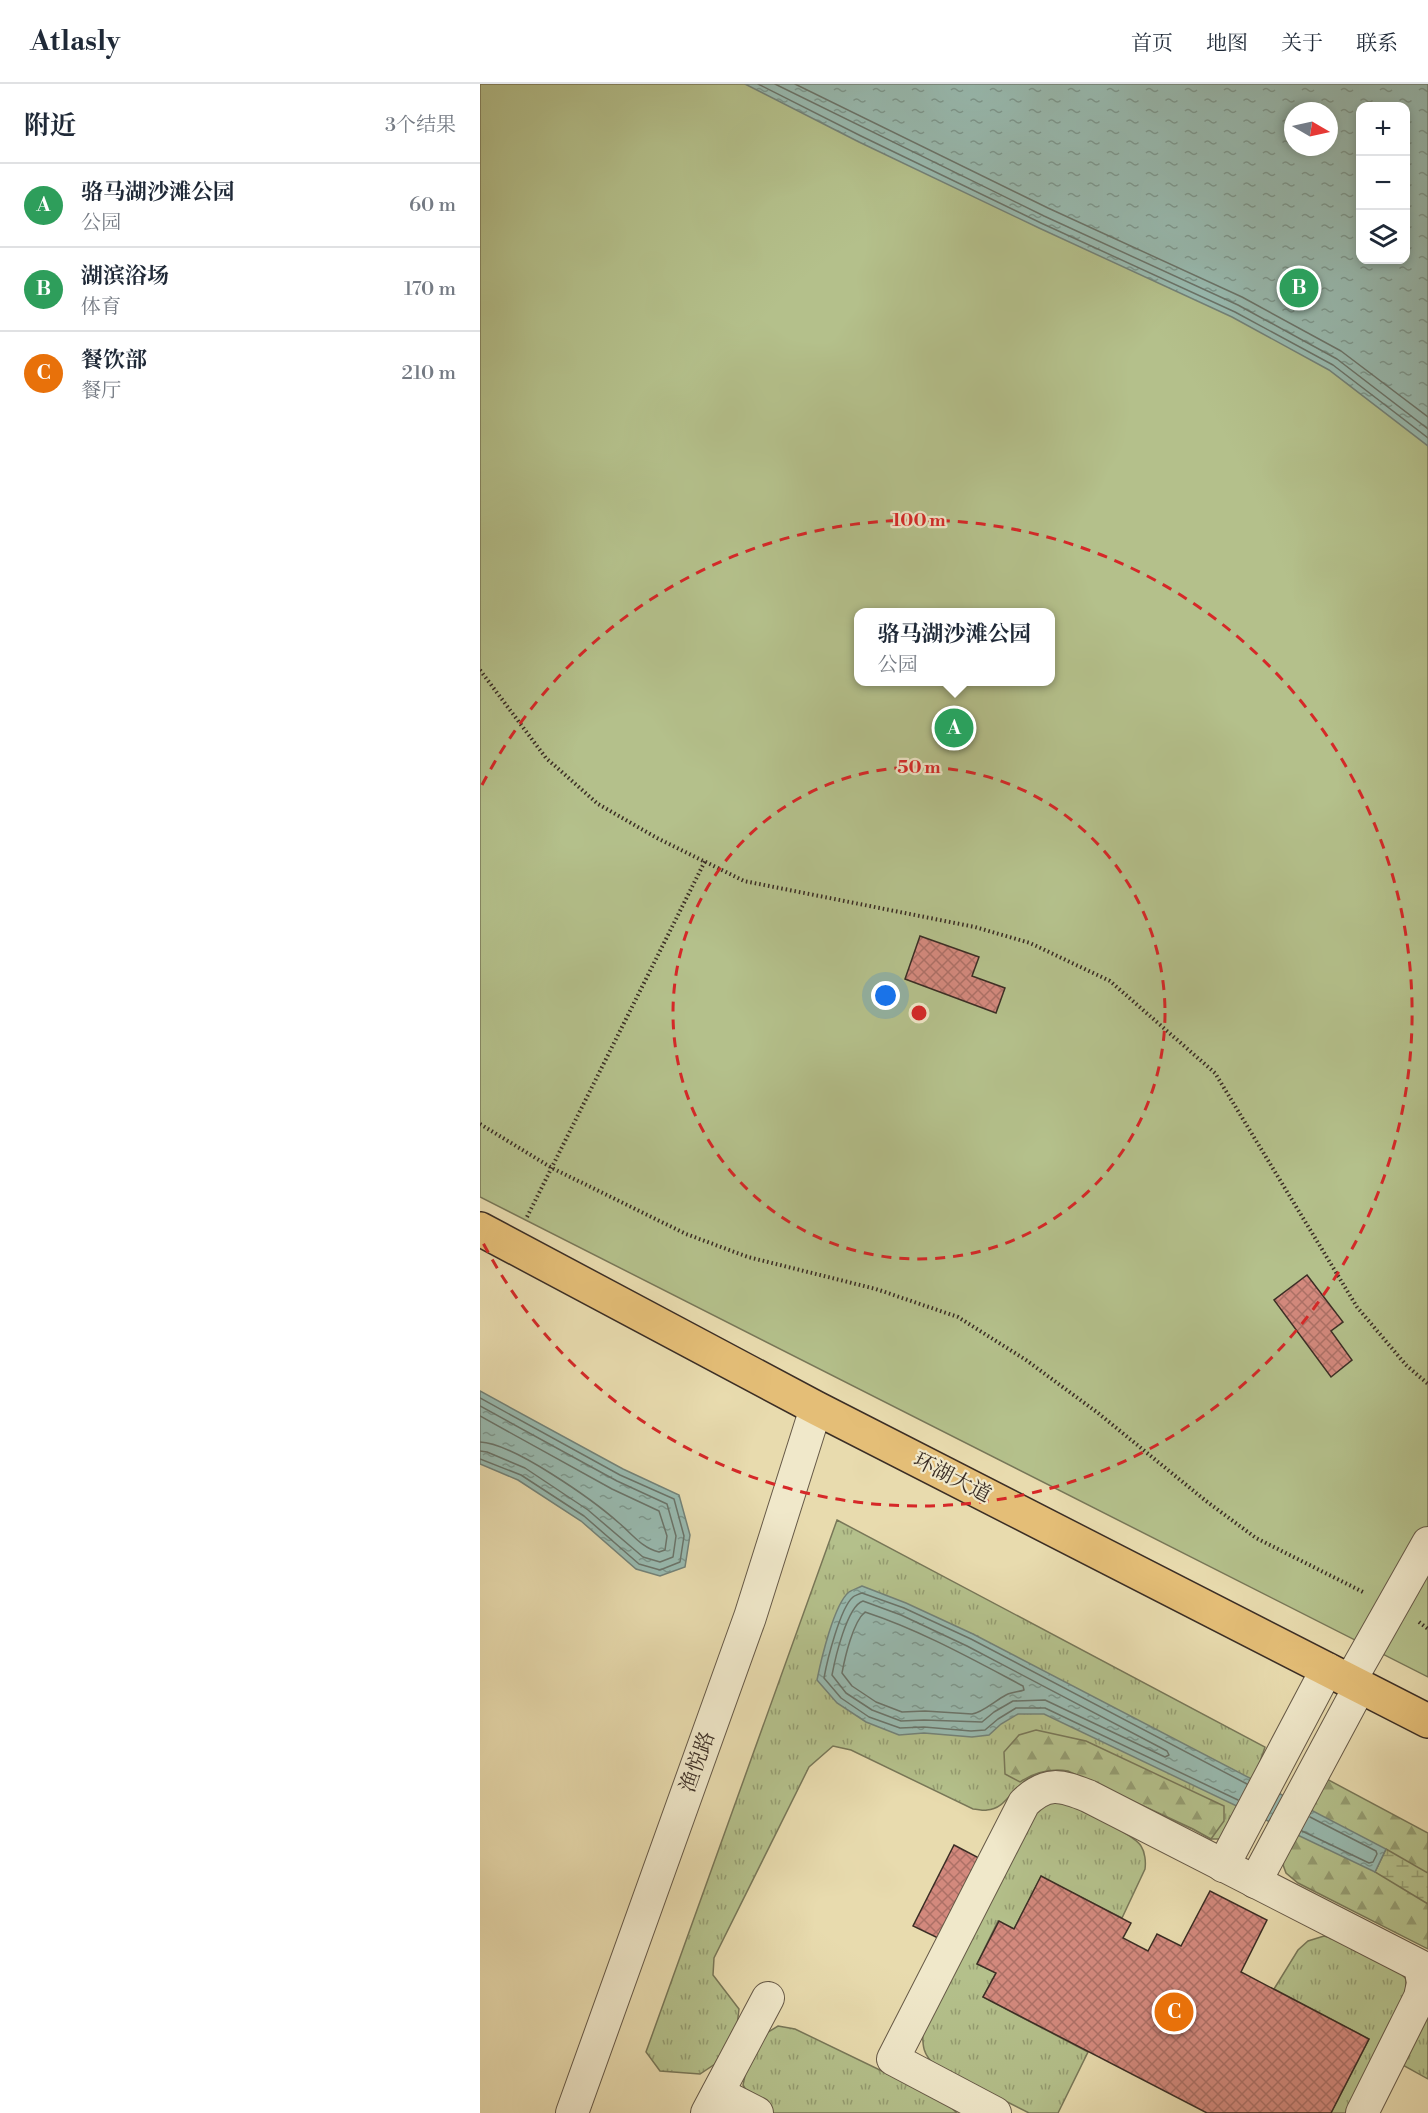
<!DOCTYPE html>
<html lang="zh">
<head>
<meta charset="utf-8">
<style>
	body { margin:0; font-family:"Libre Bodoni","Noto Serif SC",serif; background:#f6f6f7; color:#1f2937 }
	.controls { position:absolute; right:18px; top:18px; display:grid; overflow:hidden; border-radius:12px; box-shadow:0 3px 9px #0003 }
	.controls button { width:54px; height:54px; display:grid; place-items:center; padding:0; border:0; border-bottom:2px solid #e0e1e3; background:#fff; color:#1f2937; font:30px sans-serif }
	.compass { position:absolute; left:804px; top:18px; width:54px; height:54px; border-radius:50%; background:#fff; box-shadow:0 3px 9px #0003; rotate:99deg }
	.you { position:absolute; left:406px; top:912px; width:21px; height:21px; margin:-15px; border:4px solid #fff; border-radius:50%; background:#1a73e8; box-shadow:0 0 0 9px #1a73e833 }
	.badge { display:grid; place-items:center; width:39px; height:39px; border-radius:50%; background:#0b8043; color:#fff; font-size:20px; font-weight:700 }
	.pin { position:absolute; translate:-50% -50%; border:3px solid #fff; box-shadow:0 2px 6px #0006 }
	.popup { position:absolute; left:374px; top:524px; width:201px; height:78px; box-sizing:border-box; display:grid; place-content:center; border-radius:12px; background:#fff; filter:drop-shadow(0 2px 4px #0005); font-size:20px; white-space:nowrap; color:#747a83 }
	.popup b { font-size:22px; color:#1f2937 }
	.popup::after { content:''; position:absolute; left:50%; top:100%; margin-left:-12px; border:12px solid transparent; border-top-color:#fff }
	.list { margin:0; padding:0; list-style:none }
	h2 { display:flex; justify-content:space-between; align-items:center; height:78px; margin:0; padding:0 24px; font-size:26px }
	h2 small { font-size:20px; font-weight:400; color:#747a83 }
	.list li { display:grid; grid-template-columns:39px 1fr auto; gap:18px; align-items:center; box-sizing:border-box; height:84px; padding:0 24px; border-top:2px solid #e0e1e3 }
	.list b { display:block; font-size:22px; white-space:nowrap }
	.list p { margin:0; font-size:20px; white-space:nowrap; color:#747a83 }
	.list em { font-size:20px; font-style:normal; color:#747a83 }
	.icon { flex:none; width:33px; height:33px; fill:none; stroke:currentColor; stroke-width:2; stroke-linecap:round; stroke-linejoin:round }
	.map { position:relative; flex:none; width:948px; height:2029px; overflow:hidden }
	header { display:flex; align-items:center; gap:36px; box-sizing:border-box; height:84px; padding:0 30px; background:#fff; border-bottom:2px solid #e0e1e3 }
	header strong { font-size:28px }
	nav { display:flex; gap:33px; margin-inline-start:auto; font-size:21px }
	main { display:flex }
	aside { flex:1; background:#fff }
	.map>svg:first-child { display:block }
	.grass { fill:url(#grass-tufts); stroke:#787758; stroke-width:1.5 }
	.forest { fill:url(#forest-firs); stroke:#787758; stroke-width:1.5 }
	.wetland { fill:url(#wetland-marsh); stroke:#787758; stroke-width:1.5 }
	.park { fill:#b4c08b; stroke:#787758; stroke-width:1.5; fill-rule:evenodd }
	.water { fill:url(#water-ripples); stroke:#738278; stroke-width:1.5; fill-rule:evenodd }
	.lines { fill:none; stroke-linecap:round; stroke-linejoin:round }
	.shore { stroke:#6a746a; stroke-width:1.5 }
	.building { fill:url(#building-cross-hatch); stroke:#3b2e25; stroke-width:1.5 }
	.minor-casing { stroke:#665947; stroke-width:34 }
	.major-casing { stroke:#3b2e25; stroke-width:36 }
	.path { stroke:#3b2e25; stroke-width:4; stroke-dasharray:1.5 3; stroke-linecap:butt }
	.minor { stroke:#f0e8ca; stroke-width:32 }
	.major { stroke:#e4be77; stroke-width:33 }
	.ring { fill:none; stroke:#d62828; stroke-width:3; stroke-dasharray:10 8 }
	.labels { text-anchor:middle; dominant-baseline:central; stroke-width:4.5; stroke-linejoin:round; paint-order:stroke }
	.street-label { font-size:21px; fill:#3b2e25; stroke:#f0e8ca }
	.centre { fill:#d62828; stroke:#f0e8ca; stroke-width:3 }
	.ring-label { font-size:18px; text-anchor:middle; font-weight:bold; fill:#d62828; stroke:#f0e8ca; stroke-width:4.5; stroke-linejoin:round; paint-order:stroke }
</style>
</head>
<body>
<header>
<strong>Atlasly</strong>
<nav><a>首页</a><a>地图</a><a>关于</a><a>联系</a></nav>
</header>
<main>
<aside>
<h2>附近<small>3个结果</small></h2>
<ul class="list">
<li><span class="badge" style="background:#2e9e5b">A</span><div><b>骆马湖沙滩公园</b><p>公园</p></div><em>60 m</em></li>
<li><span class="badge" style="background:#2e9e5b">B</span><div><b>湖滨浴场</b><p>体育</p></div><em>170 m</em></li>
<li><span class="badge" style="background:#e8710a">C</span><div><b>餐饮部</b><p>餐厅</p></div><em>210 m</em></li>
</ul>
</aside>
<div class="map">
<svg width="948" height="2029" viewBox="0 0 948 2029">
	<defs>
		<pattern id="grass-tufts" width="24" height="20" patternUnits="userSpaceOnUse" patternTransform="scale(1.5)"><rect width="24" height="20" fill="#b4c08b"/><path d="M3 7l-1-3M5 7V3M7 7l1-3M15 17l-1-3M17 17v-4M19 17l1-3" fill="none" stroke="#949c71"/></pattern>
		<pattern id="forest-firs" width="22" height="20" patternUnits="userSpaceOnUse" patternTransform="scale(1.5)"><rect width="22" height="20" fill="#b4c08b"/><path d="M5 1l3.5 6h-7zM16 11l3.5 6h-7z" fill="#949c71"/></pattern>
		<pattern id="wetland-marsh" width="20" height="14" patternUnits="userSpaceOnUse" patternTransform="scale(1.5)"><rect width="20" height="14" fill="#b4c08b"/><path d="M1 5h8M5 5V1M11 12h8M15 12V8" fill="none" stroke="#949c71"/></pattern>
		<pattern id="water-ripples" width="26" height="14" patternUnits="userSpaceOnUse" patternTransform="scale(1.5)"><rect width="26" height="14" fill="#98bab0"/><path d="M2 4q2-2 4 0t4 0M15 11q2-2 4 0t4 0" fill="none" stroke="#7d988f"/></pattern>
		<pattern id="building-cross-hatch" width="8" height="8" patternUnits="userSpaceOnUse" patternTransform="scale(1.5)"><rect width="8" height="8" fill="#d3897d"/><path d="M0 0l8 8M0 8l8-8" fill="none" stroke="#ac7066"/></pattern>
	</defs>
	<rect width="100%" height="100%" fill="#e8dbae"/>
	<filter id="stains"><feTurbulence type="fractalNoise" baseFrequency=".00333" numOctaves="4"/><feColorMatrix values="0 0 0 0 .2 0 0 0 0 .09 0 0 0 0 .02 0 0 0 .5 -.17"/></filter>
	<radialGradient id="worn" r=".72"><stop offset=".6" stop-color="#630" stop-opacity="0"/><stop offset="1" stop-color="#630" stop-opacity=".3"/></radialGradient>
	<!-- grass -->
	<g class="grass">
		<path d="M 357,1436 L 785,1663 L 768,1715 L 745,1755 L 731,1755 L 713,1745 L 588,1687 C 535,1679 534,1725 507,1726 C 503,1727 498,1725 493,1725 L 371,1666 L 353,1662 L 329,1683 L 234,1874 L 233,1891 L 259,1925 L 257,1942 L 235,1980 L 220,1990 L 180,1987 L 166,1968 Z"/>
		<path d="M 583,1718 C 599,1726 653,1749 661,1762 C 665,1768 666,1778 665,1785 L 642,1834 L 561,1793 L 534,1845 L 518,1837 L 497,1880 L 516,1889 L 503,1913 L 608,1968 L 578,2029 L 549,2029 L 456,1982 C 443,1971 442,1962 443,1945 L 554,1726 L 568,1719 Z"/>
		<path d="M 844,1852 C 866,1858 912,1878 926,1895 L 926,1910 L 869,2029 L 851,2029 L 889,1955 L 794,1905 L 818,1866 L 828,1857 Z"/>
		<path d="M 948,1926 L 948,1995 L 919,1979 Z"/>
		<path d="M 298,1942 L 315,1945 L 464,2017 L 477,2029 L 294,2029 L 273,2018 L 263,2001 L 268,1977 L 280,1953 Z"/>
	</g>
	<!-- forest -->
	<g class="forest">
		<path d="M 556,1646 L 606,1657 L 744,1722 L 744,1737 L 731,1755 L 713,1745 L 588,1687 C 570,1684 555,1688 540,1698 L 525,1690 L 524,1668 L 539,1651 Z"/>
		<path d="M 843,1693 L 948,1749 L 948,1865 L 818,1799 L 806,1789 L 802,1778 Z"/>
	</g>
	<!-- wetland -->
	<path class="wetland" d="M 906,1765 L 948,1789 L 948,1820 L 895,1788 Z"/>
	<!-- park -->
	<path class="park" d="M 0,0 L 925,0 L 948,12 L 948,1593 L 0,1113 ZM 880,22 L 926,22 L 926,176 L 880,176 ZM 813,27 L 849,27 L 849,63 L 813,63 ZM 378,528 L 570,528 L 570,598 L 378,598 Z"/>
	<!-- water -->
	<g class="water">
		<path d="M 265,0 L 948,0 L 948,362 L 849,286 L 752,233 L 559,144 L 379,58 ZM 926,22 L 926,176 L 880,176 L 880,22 ZM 813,27 L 849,27 L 849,63 L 813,63 Z"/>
		<path d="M 0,1307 L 143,1385 L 199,1411 L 210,1451 L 205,1483 L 180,1492 L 156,1485 L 101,1437 L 38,1396 L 0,1380 Z"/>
		<path d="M 382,1502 L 426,1519 L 493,1550 L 906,1765 L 895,1788 L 564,1630 L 538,1630 L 521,1640 L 509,1651 L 492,1653 L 444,1649 L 419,1651 L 386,1638 L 357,1619 L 337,1596 C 341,1576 354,1520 369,1508 C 372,1506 378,1504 382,1502 Z"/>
	</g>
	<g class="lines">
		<!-- shore -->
		<g class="shore">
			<path d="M 278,0 L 381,52 L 561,139 L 755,228 L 853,281 L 948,354"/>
			<path d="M 295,0 L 564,132 L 758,221 L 857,275 L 948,345"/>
			<path d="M 315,0 L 568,124 L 762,213 L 861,267 L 948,333"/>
			<path d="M 0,1314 L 140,1391 L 194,1415 L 204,1452 L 200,1478 L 180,1486 L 159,1480 L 104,1432 L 41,1391 L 0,1375"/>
			<path d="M 0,1322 L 137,1397 L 187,1420 L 196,1452 L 193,1473 L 180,1478 L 163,1473 L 108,1426 L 45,1384 L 7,1368 L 0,1367"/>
			<path d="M 0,1332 L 132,1405 L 179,1427 L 187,1452 L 185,1466 L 179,1468 C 162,1464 152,1450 139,1439 C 113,1416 33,1359 0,1358"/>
			<path d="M 383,1517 L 421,1531 L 487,1562 L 687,1667 L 689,1671 L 685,1673 L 565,1616 L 533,1617 L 514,1628 L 502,1638 L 444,1636 L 421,1637 L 392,1626 L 366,1609 L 352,1591 C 355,1575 367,1522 383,1517 Z"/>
			<path d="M 385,1528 C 440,1546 492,1575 543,1602 L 544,1606 C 539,1608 532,1608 526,1611 C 516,1616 502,1629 492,1630 L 445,1627 L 422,1628 L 396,1618 L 372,1602 L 362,1589 C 365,1573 373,1538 385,1528 Z"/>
			<path d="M 758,1716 L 565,1624 L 536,1624 L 518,1635 L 505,1646 L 491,1647 L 444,1643 L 420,1644 L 389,1633 L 361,1614 L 344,1594 C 347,1577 360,1524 373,1513 C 374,1512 381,1509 382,1509 L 424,1524 L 491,1555 L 767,1700"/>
			<path d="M 822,1747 L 889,1779 L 893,1778 L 897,1770 L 896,1767 L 830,1733"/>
		</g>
	</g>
	<!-- building -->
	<g class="building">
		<path d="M 440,852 L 499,873 L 492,892 L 525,904 L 516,929 L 425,895 Z"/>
		<path d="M 827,1191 L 863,1238 L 851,1247 L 872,1276 L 851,1293 L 794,1216 Z"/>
		<path d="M 474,1761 L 499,1774 L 458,1854 L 433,1842 Z"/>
		<path d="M 561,1792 L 651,1839 L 643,1854 L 668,1867 L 677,1850 L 701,1862 L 730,1807 L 787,1836 L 761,1888 L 889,1955 L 851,2029 L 727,2029 L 503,1913 L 516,1889 L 497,1880 L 519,1837 L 534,1845 Z"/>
	</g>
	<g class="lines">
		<defs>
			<g id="minor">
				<path d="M 870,1597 L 948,1459"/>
				<path d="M 743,1782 L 847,1585"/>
				<path d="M 775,1798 L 880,1602"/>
				<path d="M 238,2009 L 277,2029"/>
				<path d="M 92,2029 L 270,1533 L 336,1324"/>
				<path d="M 227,2029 L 288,1914"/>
				<path d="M 515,2029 L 413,1975 L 544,1719 C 567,1697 580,1701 608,1712 L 940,1882 L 943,1899 L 940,1913 L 882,2029"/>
			</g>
			<path id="major" d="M 0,1145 L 336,1324 L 948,1637"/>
		</defs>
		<!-- minor casing -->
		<use href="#minor" class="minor-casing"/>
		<!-- major casing -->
		<use href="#major" class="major-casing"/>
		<!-- path -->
		<g class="path">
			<path d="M 0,586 L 66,674 L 118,720 L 177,754 L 264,797 L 495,843 L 550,859 L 630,897 L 735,989 L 877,1223 L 926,1281 L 948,1300"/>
			<path d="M 0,1040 L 72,1084 L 206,1150 L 268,1173 L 396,1205 L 478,1233 L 546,1276 L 618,1329 L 726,1417 L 776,1454 L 885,1509"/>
			<path d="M 47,1133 L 225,777"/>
			<path d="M 939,1538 L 948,1545"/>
		</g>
		<!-- minor -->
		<use href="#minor" class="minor"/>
		<!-- major -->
		<use href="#major" class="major"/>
	</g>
	<!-- distance rings -->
	<g class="ring">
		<circle cx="439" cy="929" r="246"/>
		<path d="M2 701A493 493 0 1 1 2 1157"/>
	</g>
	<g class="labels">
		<!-- street labels -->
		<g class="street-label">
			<text transform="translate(472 1394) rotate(27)">环湖大道</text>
			<text transform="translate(218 1678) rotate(-70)">渔悦路</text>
		</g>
	</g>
	<circle cx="439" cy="929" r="9" class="centre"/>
	<g class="ring-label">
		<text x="439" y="442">100 m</text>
		<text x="439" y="689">50 m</text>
	</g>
	<rect width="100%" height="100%" filter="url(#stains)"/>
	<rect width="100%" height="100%" fill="url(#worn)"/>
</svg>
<div class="controls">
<button>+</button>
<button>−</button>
<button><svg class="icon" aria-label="layers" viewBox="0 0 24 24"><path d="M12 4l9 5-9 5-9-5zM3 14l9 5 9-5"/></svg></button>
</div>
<svg class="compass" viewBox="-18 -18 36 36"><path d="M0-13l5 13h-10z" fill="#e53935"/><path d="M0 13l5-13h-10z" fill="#747a83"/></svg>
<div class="you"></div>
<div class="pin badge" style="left:474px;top:644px;background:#2e9e5b">A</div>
<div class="popup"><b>骆马湖沙滩公园</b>公园</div>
<div class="pin badge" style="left:819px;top:204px;background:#2e9e5b">B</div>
<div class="pin badge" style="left:694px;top:1928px;background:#e8710a">C</div>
</div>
</main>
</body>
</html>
